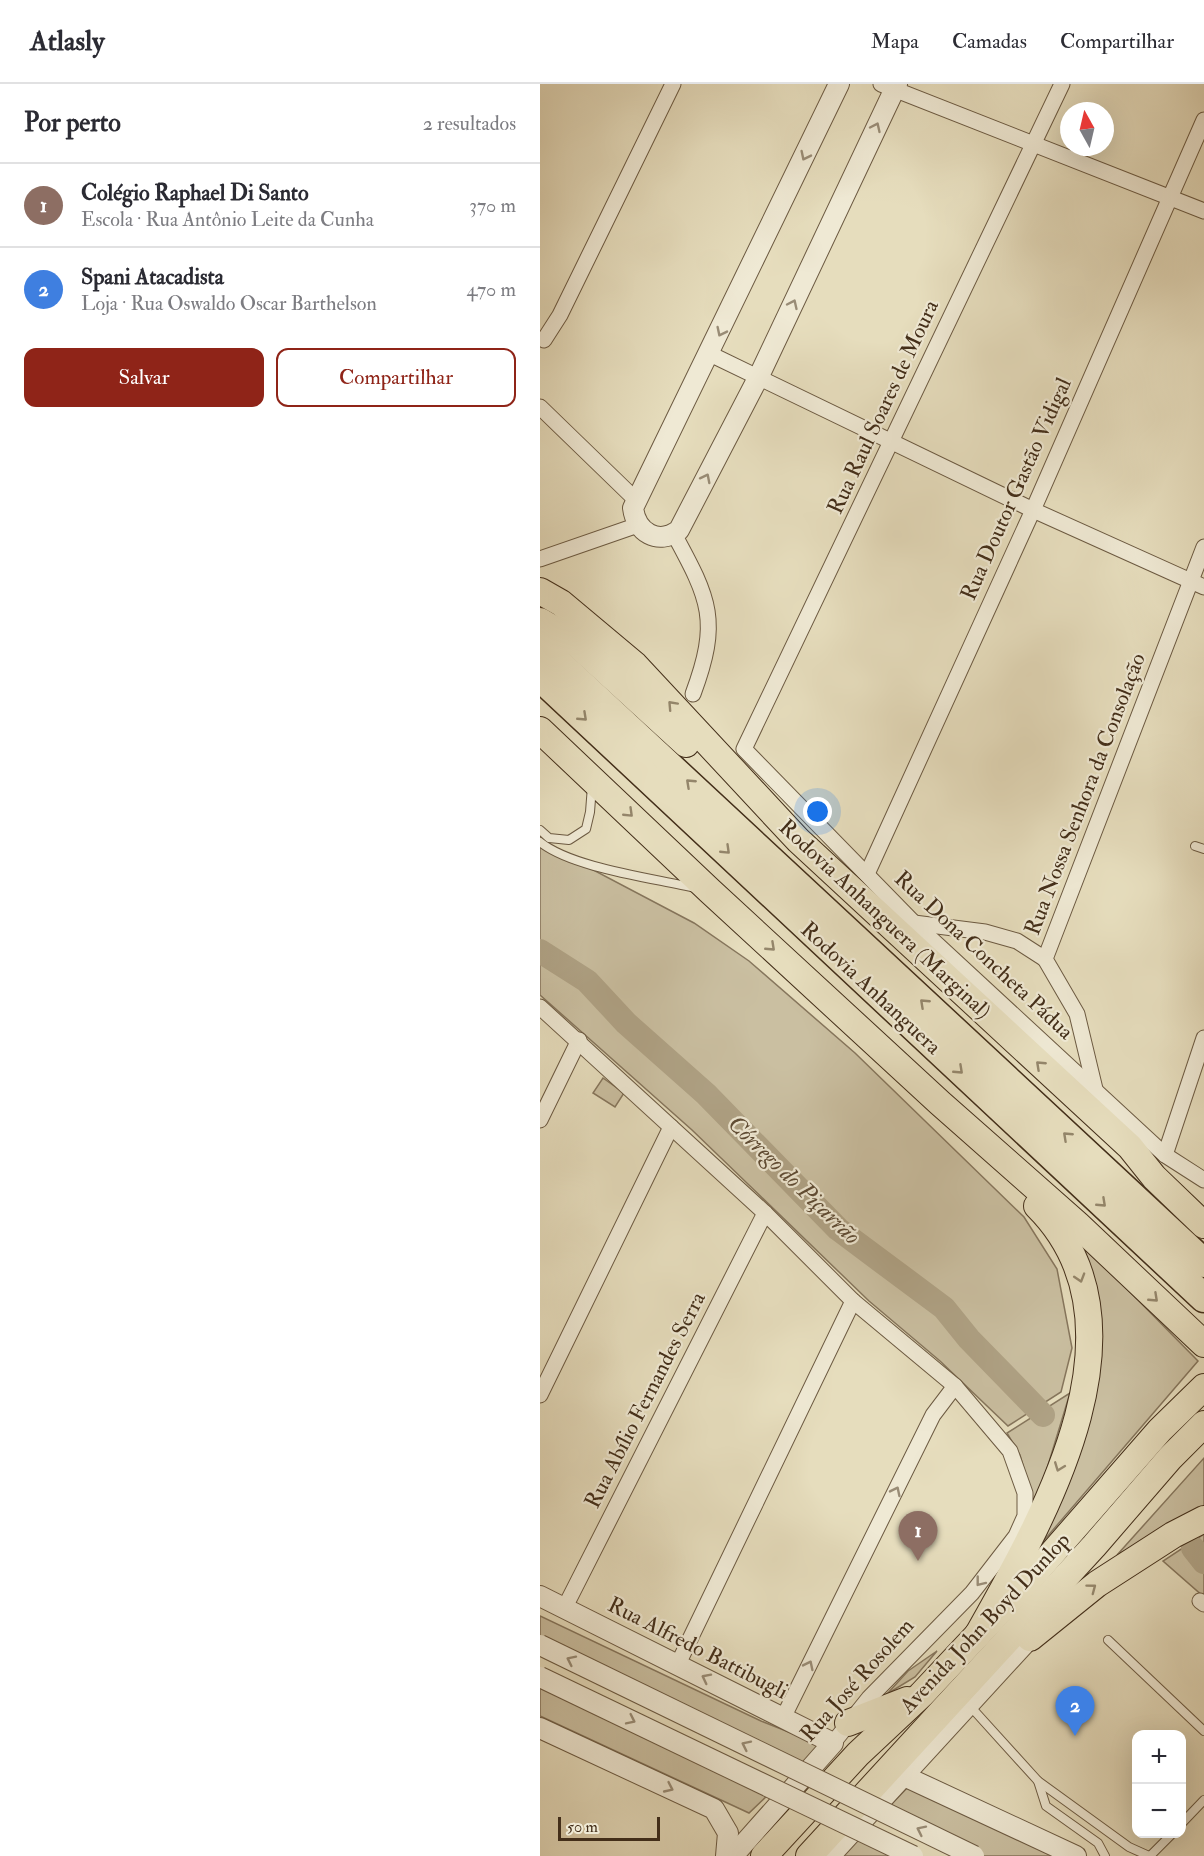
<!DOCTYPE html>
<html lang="pt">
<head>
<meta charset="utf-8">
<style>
	body { margin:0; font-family:"IM FELL Double Pica",serif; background:#f7f7f7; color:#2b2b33 }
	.controls { position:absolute; right:18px; bottom:18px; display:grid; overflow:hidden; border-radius:12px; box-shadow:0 6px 24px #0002 }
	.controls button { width:54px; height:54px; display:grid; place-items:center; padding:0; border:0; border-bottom:2px solid #e1e1e2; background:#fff; color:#2b2b33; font:30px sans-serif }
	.compass { position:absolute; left:520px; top:18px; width:54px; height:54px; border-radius:50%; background:#fff; box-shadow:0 6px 24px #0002; rotate:352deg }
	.scale { position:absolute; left:18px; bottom:15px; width:102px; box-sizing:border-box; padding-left:6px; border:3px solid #432e19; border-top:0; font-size:16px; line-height:21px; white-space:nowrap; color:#432e19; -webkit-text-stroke:4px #efe9d4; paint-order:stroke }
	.you { position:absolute; left:278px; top:728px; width:21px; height:21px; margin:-15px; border:4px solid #fff; border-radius:50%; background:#1a73e8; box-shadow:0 0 0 9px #1a73e833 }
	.badge { display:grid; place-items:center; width:39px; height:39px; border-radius:50%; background:#8f2418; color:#fff; font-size:20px; font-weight:700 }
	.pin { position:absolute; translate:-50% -50px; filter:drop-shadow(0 2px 3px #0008) }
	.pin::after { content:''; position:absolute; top:32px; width:21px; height:18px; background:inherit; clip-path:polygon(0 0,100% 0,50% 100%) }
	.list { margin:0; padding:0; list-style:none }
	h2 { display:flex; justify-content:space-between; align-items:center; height:78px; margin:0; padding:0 24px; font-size:26px }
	h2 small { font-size:20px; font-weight:400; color:#7c7c81 }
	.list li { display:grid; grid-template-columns:39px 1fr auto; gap:18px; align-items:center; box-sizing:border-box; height:84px; padding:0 24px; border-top:2px solid #e1e1e2 }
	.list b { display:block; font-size:22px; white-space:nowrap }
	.list p { margin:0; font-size:20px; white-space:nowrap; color:#7c7c81 }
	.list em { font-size:20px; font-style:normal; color:#7c7c81 }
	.actions { display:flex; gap:12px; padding:18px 24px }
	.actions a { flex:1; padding:14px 0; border:2px solid #8f2418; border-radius:12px; text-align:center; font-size:21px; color:#8f2418 }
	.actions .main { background:#8f2418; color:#fff }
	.map { position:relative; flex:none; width:664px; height:1772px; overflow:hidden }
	header { display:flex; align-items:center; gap:36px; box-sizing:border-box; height:84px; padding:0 30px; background:#fff; border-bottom:2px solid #e1e1e2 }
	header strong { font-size:28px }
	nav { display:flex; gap:33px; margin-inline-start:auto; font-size:21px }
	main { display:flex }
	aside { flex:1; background:#fff }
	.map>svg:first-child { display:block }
	.green { fill:#cabfa1; stroke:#86765d; stroke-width:1.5 }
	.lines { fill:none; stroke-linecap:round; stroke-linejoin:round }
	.river { stroke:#afa285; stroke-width:24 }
	.service-casing { stroke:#6c5a42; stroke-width:10 }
	.minor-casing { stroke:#6c5a42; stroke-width:17 }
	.tertiary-casing { stroke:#6c5a42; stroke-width:22 }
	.primary-casing { stroke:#432e19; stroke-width:28 }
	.trunk-casing { stroke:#432e19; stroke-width:28 }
	.motorway-casing { stroke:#432e19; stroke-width:31 }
	.service { stroke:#efe9d4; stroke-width:8 }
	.minor { stroke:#efe9d4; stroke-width:15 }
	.tertiary { stroke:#efe9d4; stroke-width:20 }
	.primary { stroke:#e6ddbd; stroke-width:26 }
	.trunk { stroke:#e6ddbd; stroke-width:26 }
	.motorway { stroke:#e6ddbd; stroke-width:28 }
	.tertiary-bridge-casing { stroke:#6c5a42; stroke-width:22; stroke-linecap:butt }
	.tertiary-bridge { stroke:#efe9d4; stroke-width:20 }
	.oneway { stroke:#998c76 }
	.oneway2 { stroke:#94866b }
	.labels { text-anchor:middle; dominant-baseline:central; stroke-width:4.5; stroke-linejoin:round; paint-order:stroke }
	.street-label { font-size:22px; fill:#432e19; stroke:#efe9d4 }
	.water-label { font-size:24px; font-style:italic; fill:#5e4b34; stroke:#efe9d4 }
</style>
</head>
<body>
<header>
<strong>Atlasly</strong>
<nav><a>Mapa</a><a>Camadas</a><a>Compartilhar</a></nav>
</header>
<main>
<aside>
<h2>Por perto<small>2 resultados</small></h2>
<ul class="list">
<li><span class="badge" style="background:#8d6e63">1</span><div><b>Colégio Raphael Di Santo</b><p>Escola · Rua Antônio Leite da Cunha</p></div><em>370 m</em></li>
<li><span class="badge" style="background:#3f7fe0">2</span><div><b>Spani Atacadista</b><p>Loja · Rua Oswaldo Oscar Barthelson</p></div><em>470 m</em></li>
</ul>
<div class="actions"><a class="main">Salvar</a><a>Compartilhar</a></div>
</aside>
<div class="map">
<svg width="664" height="1772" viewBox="0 0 664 1772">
	<rect width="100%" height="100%" fill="#e6ddbd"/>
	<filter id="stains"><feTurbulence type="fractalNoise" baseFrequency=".00333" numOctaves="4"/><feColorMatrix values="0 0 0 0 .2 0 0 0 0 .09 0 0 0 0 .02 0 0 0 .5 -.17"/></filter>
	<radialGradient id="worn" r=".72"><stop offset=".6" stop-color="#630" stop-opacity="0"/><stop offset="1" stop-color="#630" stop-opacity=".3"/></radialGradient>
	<!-- green -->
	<g class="green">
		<path d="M 0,758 L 154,839 L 209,877 L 315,969 L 484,1133 L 517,1185 L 532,1264 L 521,1308 L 468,1342 L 400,1277 L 329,1217 L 152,1046 L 0,911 Z"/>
		<path d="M 63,994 L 84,1009 L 75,1023 L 53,1009 Z"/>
		<path d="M 538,1155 L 658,1277 L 488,1475 L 534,1355 Z"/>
		<path d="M 530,1309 L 495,1424 L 480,1371 L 467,1349 Z"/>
		<path d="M 664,1374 L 664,1424 L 577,1471 Z"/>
		<path d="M 664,1450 L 664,1513 L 623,1477 Z"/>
		<path d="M 0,1532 L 221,1637 L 284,1662 L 260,1684 L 0,1557 Z"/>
		<path d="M 397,1567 L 375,1593 L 347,1610 L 368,1587 Z"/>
		<path d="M 0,1598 L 230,1709 L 209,1729 L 0,1632 Z"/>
		<path d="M 367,1704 L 516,1772 L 441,1772 L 346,1726 Z"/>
		<path d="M 324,1751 L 368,1772 L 300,1772 Z"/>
	</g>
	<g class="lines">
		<!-- river -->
		<g class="river">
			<path d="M 0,867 L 47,897 L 86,939 L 166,1010 L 298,1145 L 404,1224 L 429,1255 L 503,1331"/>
			<path d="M 653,1464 L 664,1478"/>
		</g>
		<defs>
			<g id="service">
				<path d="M 0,746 L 9,754 L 29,756 L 46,745 L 50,728 L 52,702"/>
				<path d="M 0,758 C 32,784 113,794 155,804"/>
				<path d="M 655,762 L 664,765"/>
				<path d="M 568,1556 L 664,1647"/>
				<path d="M 430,1622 L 498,1697 L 589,1763 L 609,1772"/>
				<path d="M 498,1697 L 506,1722 L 558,1759 L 565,1772"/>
				<path d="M 642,1739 L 664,1716"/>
				<path d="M 610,1772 L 632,1750"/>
			</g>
			<g id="minor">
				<path d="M 341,0 L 664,127"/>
				<path d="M 522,0 L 204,665 L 374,839 L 625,1071 L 664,1096"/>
				<path d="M 4,256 L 20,231 L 133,0"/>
				<path d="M 170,270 L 493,426 L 664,503"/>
				<path d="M 0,323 L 97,417"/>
				<path d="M 134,450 C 170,516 180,537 153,610"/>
				<path d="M 0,475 L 98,441"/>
				<path d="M 327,790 L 493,426 L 664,36"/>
				<path d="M 374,839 L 445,848 L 477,857 L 505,875"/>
				<path d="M 0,923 L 225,1129 L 313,1217 L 415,1302 L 470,1367 L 485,1409 L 485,1432 L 476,1452 L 432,1509 L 329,1614 L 293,1659"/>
				<path d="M 555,1005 L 537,930 L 505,875 L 664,463"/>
				<path d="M 0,1036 L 39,956"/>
				<path d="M 625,1071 L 664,954"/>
				<path d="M 0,1311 L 131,1043"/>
				<path d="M 660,1517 L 664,1520"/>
				<path d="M 25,1523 L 225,1129"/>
				<path d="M 138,1580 L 313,1217"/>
				<path d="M 243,1634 L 393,1331 L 415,1302"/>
			</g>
			<g id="tertiary">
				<path d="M 299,0 L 93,424 C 96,448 118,462 139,446 L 219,292 L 357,0"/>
				<path d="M 0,1512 L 293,1659 L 193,1772"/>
				<path d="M 0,1644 L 174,1725 L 188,1749 L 186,1772"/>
				<path d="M 364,1692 L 536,1772"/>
				<path d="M 290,1772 L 490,1554"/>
			</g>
			<g id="primary">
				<path d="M 308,1639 L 367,1616"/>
				<path d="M 224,1772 L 318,1670 L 381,1611 L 488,1497 L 620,1346 L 664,1303"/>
				<path d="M 269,1772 L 554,1462 L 630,1374 L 664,1340"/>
			</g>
			<g id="trunk">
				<path d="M 0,507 L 21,519 L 95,581 L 258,756 L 590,1063 L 614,1093 L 664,1141"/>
				<path d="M 0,537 L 32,556 L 146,660"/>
				<path d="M 0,646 L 170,807 L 400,1019 L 537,1140 L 664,1260"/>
				<path d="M 438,1550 C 504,1433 616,1240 497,1122"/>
				<path d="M 490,1554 L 557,1500 L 633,1451 L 664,1435"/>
			</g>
			<g id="motorway">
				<path d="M 0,562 L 664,1179"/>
				<path d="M 0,593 L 664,1214"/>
			</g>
		</defs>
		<!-- service casing -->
		<use href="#service" class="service-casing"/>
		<!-- minor casing -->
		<use href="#minor" class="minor-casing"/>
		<!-- tertiary casing -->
		<use href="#tertiary" class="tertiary-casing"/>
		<!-- primary casing -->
		<use href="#primary" class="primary-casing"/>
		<!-- trunk casing -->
		<use href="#trunk" class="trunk-casing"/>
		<!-- motorway casing -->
		<use href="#motorway" class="motorway-casing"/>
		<!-- service -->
		<use href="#service" class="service"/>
		<!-- minor -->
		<use href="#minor" class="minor"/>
		<!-- tertiary -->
		<use href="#tertiary" class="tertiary"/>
		<!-- primary -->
		<use href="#primary" class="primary"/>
		<!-- trunk -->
		<use href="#trunk" class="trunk"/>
		<!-- motorway -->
		<use href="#motorway" class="motorway"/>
		<defs>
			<g id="tertiary-bridge">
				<path d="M 0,1561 L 434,1772"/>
				<path d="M 0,1593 L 373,1772"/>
			</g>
		</defs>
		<!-- tertiary-bridge casing -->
		<use href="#tertiary-bridge" class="tertiary-bridge-casing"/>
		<!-- tertiary-bridge -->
		<use href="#tertiary-bridge" class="tertiary-bridge"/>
	</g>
	<!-- one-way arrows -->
	<defs><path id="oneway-chevron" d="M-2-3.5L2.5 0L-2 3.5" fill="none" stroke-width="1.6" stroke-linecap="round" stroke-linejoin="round" transform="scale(1.5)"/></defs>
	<g class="oneway">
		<use href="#oneway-chevron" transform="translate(336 43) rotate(-65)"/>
		<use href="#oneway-chevron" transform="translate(265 72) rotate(116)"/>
		<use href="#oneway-chevron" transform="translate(253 220) rotate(-65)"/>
		<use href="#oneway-chevron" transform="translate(181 248) rotate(116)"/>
		<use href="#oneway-chevron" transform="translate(166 394) rotate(-63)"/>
		<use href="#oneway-chevron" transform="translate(356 1407) rotate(-64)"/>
		<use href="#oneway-chevron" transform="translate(440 1498) rotate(128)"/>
		<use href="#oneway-chevron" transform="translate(31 1576) rotate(-154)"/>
		<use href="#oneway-chevron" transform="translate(269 1581) rotate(-64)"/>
		<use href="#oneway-chevron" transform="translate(166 1594) rotate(-153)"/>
		<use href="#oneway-chevron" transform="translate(91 1636) rotate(26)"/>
		<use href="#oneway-chevron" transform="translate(206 1661) rotate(-154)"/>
		<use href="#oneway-chevron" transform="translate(129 1704) rotate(25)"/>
		<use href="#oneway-chevron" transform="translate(381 1746) rotate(-154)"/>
	</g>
	<g class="oneway2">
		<use href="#oneway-chevron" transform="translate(132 621) rotate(-133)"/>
		<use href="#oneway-chevron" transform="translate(43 633) rotate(43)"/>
		<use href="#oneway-chevron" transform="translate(150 699) rotate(-137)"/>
		<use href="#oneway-chevron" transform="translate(89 729) rotate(44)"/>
		<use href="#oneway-chevron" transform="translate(186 766) rotate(44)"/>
		<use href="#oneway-chevron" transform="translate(231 863) rotate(43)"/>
		<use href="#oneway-chevron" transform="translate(384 919) rotate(-137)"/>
		<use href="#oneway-chevron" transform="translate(500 981) rotate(-137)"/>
		<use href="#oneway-chevron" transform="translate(419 986) rotate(43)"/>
		<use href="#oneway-chevron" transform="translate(527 1052) rotate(-137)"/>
		<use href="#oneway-chevron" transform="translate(562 1119) rotate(43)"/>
		<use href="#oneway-chevron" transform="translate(540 1194) rotate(73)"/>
		<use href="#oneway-chevron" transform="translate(614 1214) rotate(43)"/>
		<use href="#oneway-chevron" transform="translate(519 1383) rotate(111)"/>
		<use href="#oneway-chevron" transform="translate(552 1504) rotate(-37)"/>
	</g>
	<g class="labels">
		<!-- street labels -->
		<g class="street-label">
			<text transform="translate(343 323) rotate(-65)">Rua Raul Soares de Moura</text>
			<text transform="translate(476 405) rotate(-66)">Rua Doutor Gastão Vidigal</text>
			<text transform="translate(545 710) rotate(-69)">Rua Nossa Senhora da Consolação</text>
			<text transform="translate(345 835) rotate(43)">Rodovia Anhanguera (Marginal)</text>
			<text transform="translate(444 871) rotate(43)">Rua Dona Concheta Pádua</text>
			<text transform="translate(331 904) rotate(43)">Rodovia Anhanguera</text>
			<text transform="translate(105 1316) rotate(-63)">Rua Abílio Fernandes Serra</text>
			<text transform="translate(445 1539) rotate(-47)">Avenida John Boyd Dunlop</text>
			<text transform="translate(158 1564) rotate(27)">Rua Alfredo Battibugli</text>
			<text transform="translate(317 1596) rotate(-48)">Rua José Rosolem</text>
		</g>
		<!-- water labels -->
		<g class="water-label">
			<text transform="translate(254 1096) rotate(44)">Córrego do Piçarrão</text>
		</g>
	</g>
	<rect width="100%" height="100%" filter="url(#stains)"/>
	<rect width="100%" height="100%" fill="url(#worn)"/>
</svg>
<div class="controls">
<button>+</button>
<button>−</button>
</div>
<svg class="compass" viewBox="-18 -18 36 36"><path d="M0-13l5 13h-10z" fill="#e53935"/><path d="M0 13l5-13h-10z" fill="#7c7c81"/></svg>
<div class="scale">50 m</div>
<div class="you"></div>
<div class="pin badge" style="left:378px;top:1477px;background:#8d6e63">1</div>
<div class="pin badge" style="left:535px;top:1652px;background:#3f7fe0">2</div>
</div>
</main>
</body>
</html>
